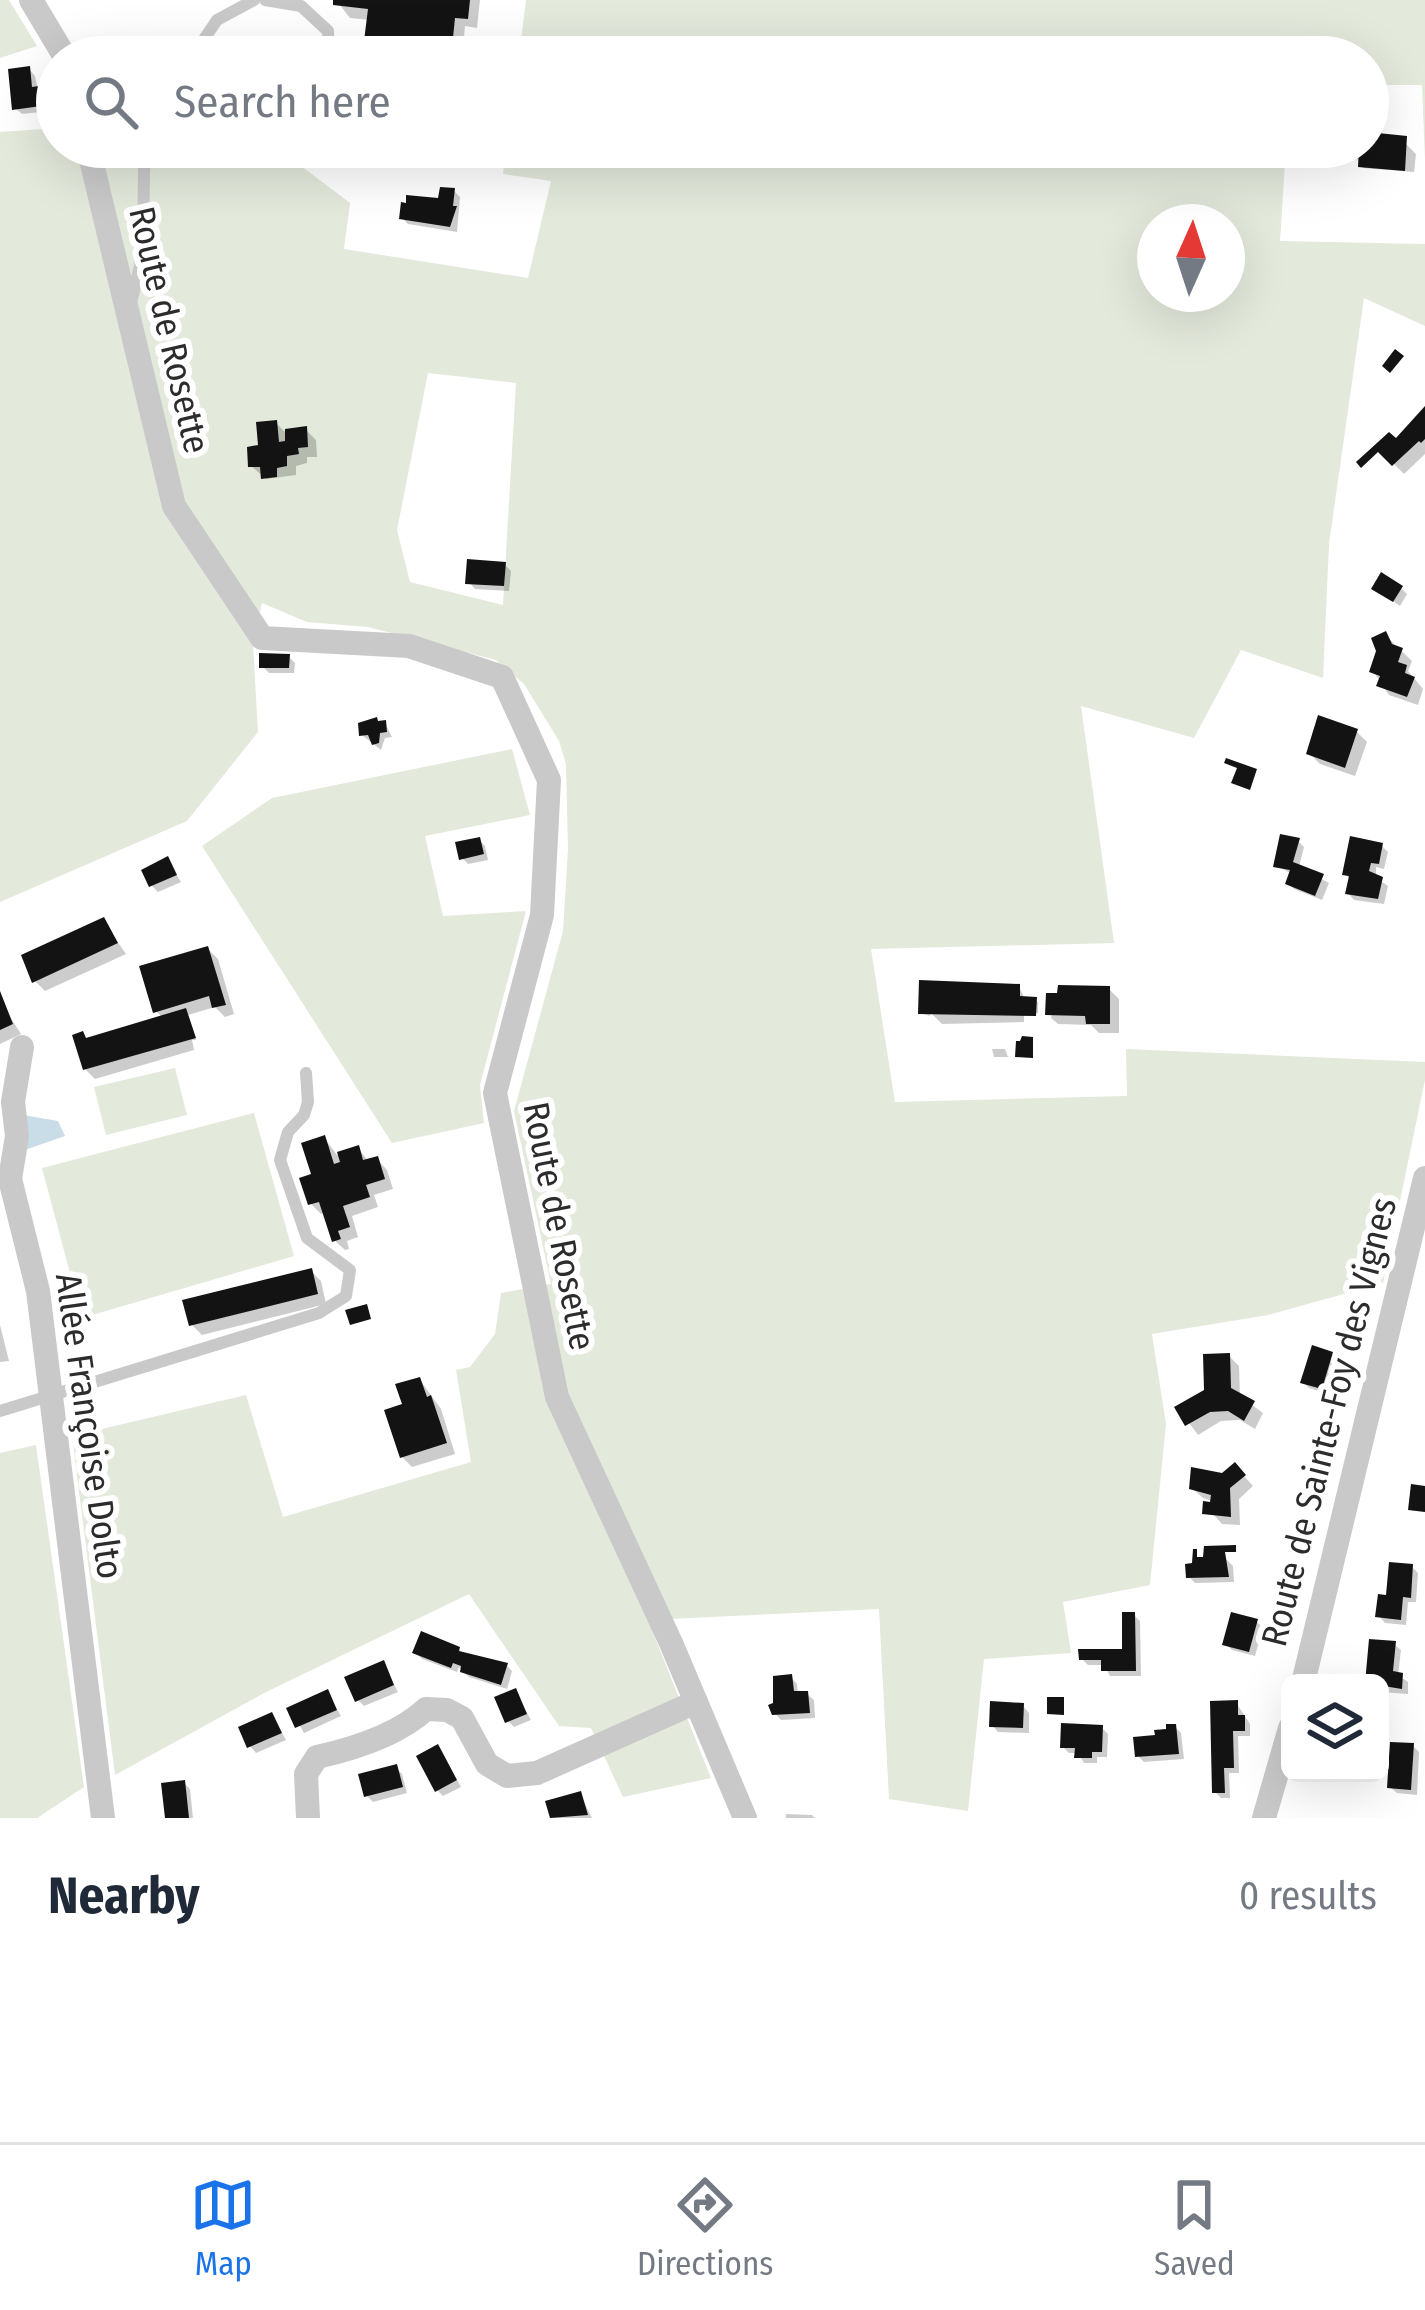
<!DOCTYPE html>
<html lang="en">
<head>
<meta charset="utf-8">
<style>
	body { margin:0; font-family:"Fira Sans Condensed",sans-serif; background:#f2f2f3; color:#1f2937 }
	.controls { position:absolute; right:36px; bottom:36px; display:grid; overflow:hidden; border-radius:18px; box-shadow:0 12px 48px #0002 }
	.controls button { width:108px; height:108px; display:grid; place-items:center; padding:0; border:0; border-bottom:3px solid #e0e1e3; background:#fff; color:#1f2937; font:60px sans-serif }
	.compass { position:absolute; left:1137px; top:204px; width:108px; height:108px; border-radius:50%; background:#fff; box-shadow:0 12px 48px #0002; rotate:3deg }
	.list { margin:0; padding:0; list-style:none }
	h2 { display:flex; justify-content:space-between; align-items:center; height:156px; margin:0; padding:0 48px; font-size:51px }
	h2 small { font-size:39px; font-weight:400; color:#747a83 }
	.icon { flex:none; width:66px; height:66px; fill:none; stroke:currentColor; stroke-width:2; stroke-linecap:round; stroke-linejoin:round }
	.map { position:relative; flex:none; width:1425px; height:1818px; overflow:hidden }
	.search { position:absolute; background:#fff; box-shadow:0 12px 48px #0002; left:36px; right:36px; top:36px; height:132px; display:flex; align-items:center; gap:30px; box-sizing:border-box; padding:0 42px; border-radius:66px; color:#747a83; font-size:45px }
	.sheet { height:324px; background:#fff }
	nav { display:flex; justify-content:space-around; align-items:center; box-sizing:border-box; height:168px; border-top:3px solid #e0e1e3; background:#fff; font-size:33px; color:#747a83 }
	nav a { display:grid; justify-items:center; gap:6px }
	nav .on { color:#1a73e8 }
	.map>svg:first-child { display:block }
	.green { fill:#e3e9db; fill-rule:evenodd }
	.water { fill:#c8dde8 }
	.shadow { fill:#0003 }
	.building { fill:#131313 }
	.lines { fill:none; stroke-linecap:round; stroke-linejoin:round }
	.lane { stroke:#c9c9c9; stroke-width:12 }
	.street { stroke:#c9c9c9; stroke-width:24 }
	.labels { text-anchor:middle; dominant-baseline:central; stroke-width:12; stroke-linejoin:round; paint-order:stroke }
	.street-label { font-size:36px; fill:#2c2c2c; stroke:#fff }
</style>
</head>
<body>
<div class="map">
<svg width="1425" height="1818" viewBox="0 0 1425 1818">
	<rect width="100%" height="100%" fill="#fff"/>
	<!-- green -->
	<g class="green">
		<path d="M 0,0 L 9,0 L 37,46 L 0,58 Z"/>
		<path d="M 526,0 L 1425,0 L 1425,159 L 1422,85 L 1368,85 L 1368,57 L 519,57 Z"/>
		<path d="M 57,128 L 57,147 L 276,147 L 350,203 L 344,249 L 528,278 L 551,181 L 503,174 L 506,147 L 1286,147 L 1280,241 L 1425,244 L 1425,326 L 1364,298 L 1329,544 L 1323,678 L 1241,650 L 1194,738 L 1081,706 L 1114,943 L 871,949 L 895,1102 L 1127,1096 L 1126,1049 L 1425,1062 L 1425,1080 L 1383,1283 L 1268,1315 L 1152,1334 L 1166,1424 L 1150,1585 L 1063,1602 L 1071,1653 L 984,1659 L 968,1811 L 889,1799 L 879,1609 L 648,1620 L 711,1778 L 623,1797 L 591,1728 L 559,1726 L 469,1594 L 264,1693 L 115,1775 L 72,1436 L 246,1395 L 283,1517 L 471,1462 L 456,1370 L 470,1367 L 495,1334 L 501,1293 L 551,1284 L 514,1111 L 563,931 L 568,849 L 566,764 L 559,741 L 524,684 L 496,660 L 368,627 L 307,622 L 262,603 L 253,645 L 258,732 L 187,821 L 0,902 L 0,132 ZM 1155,222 L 1227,222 L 1227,294 L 1155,294 ZM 428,373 L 516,383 L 503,605 L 410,582 L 397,530 Z"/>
		<path d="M 512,749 L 530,815 L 425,836 L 443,916 L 526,911 L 480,1085 L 484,1123 L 392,1143 L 202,846 L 272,798 Z"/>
		<path d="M 175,1068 L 187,1115 L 106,1135 L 94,1087 Z"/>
		<path d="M 254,1113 L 294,1256 L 82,1318 L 42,1168 Z"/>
		<path d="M 36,1445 L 84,1787 L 37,1818 L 0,1818 L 0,1453 Z"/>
	</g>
	<!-- water -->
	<path class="water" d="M 23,1115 L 58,1121 L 65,1136 L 22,1151 Z"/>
	<!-- shadow -->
	<g class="shadow">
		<path d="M 336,0 L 480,0 L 477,28 L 465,26 L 462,57 L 365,57 L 370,20 L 350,18 Z"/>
		<path d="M 29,69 L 35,76 L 42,108 L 40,112 L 22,114 L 15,108 Z"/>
		<path d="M 1368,140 L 1406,144 L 1416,154 L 1414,172 L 1363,168 L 1361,159 L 1345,160 L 1335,150 L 1368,147 Z"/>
		<path d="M 373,147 L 400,147 L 399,152 Z"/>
		<path d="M 412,147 L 450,147 L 449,158 L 418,155 Z"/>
		<path d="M 454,191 L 460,197 L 457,232 L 408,224 L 402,218 L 441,202 Z"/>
		<path d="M 1425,410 L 1425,454 L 1404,474 L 1377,447 L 1397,443 Z"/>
		<path d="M 276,423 L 285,432 L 306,430 L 316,440 L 317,457 L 307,457 L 307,463 L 296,466 L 296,475 L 266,479 L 251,466 L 269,447 Z"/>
		<path d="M 504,564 L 511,571 L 509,591 L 475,589 L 469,582 Z"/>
		<path d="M 1401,588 L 1407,594 L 1400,606 L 1374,589 Z"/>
		<path d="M 1385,635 L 1412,661 L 1408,671 L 1423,689 L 1418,705 L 1389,695 L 1373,671 Z"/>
		<path d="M 289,657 L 295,663 L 294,673 L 269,673 L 262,666 Z"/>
		<path d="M 385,723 L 392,737 L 385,738 L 381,750 L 362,735 Z"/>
		<path d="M 1357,732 L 1367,742 L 1355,776 L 1320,764 L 1310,754 Z"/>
		<path d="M 479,840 L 485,846 L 488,860 L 468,864 L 462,858 Z"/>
		<path d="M 1298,841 L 1304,847 L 1299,867 L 1329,883 L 1322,900 L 1294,889 L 1288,883 L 1292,874 L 1277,866 Z"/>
		<path d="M 1382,846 L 1388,852 L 1384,869 L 1376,867 L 1376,878 L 1388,886 L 1384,904 L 1354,900 L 1348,893 L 1351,880 L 1345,874 Z"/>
		<path d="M 167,860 L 181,882 L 158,892 L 152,886 Z"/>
		<path d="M 103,921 L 126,954 L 45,991 L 35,981 Z"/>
		<path d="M 208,949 L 218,959 L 234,1014 L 225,1017 L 215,1007 L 188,1015 L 196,1040 L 192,1040 L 194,1050 L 95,1079 L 85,1069 L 88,1040 L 164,1019 L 156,1011 Z"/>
		<path d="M 1019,987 L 1025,999 L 1038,1002 L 1038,1013 L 1024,1013 L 1024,1022 L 942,1024 L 930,1012 L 930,1016 L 921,1013 Z"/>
		<path d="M 1109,989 L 1119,999 L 1119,1033 L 1099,1033 L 1091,1025 L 1058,1024 L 1051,1018 L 1052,1013 Z"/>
		<path d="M 0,1001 L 21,1034 L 0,1044 Z"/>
		<path d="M 992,1049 L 1005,1049 L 1008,1057 L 994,1057 Z"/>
		<path d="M 325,1139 L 337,1155 L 358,1148 L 369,1162 L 377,1159 L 387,1170 L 393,1189 L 374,1195 L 378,1207 L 352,1216 L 358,1237 L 347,1241 L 349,1249 L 345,1250 L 334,1240 L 326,1212 L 321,1214 L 311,1204 Z"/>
		<path d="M 311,1271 L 321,1281 L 326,1304 L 202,1335 L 191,1324 Z"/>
		<path d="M 0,1325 L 9,1361 L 0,1362 Z"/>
		<path d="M 1332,1354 L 1338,1361 L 1328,1394 L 1309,1388 L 1303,1382 Z"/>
		<path d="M 1229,1356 L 1239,1366 L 1240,1396 L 1263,1413 L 1255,1429 L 1240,1420 L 1221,1421 L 1198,1435 L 1178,1408 L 1207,1392 Z"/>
		<path d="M 420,1380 L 441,1409 L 455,1454 L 412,1467 L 402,1457 L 405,1406 Z"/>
		<path d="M 1235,1466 L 1253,1486 L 1239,1499 L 1240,1525 L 1222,1524 L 1212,1513 L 1213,1501 L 1203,1498 L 1192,1488 L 1223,1476 Z"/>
		<path d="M 1219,1552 L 1233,1566 L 1234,1582 L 1195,1583 L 1189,1577 Z"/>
		<path d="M 1412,1567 L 1418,1573 L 1416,1602 L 1408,1602 L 1406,1625 L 1385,1623 L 1379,1616 Z"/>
		<path d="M 1134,1615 L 1140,1621 L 1141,1676 L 1110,1676 L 1104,1665 L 1088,1665 L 1082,1659 L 1125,1652 Z"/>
		<path d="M 1257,1622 L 1263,1628 L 1255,1656 L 1232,1650 L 1226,1644 Z"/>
		<path d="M 1394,1644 L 1401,1650 L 1398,1675 L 1408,1682 L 1408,1694 L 1380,1692 Z"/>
		<path d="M 458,1649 L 464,1655 L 506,1665 L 512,1671 L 507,1689 L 469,1677 L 459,1667 L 457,1672 L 422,1659 L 416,1653 Z"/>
		<path d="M 383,1664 L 398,1692 L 364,1706 L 358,1700 Z"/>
		<path d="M 791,1677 L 797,1684 L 798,1694 L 807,1694 L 814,1700 L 815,1718 L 781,1720 L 772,1710 Z"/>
		<path d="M 515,1691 L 531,1720 L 514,1727 L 508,1721 Z"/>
		<path d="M 327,1692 L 341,1716 L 304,1733 L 290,1709 Z"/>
		<path d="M 1237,1704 L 1250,1724 L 1250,1736 L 1238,1736 L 1239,1773 L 1229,1773 L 1230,1798 L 1221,1798 L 1215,1792 Z"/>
		<path d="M 1023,1706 L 1029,1713 L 1029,1733 L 998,1732 L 992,1725 Z"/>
		<path d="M 272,1715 L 286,1740 L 256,1753 L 250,1746 Z"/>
		<path d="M 1175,1727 L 1181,1733 L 1184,1759 L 1144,1762 L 1138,1756 Z"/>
		<path d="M 1102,1728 L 1108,1734 L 1107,1757 L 1097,1757 L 1097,1763 L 1084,1763 L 1078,1753 L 1069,1753 L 1063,1747 Z"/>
		<path d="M 1413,1746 L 1419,1752 L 1417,1795 L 1397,1793 L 1390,1787 Z"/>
		<path d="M 438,1747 L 461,1787 L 443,1796 L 437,1790 Z"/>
		<path d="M 396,1768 L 402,1774 L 407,1793 L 373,1802 L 366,1795 Z"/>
		<path d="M 184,1783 L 190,1789 L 193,1818 L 168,1818 Z"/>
		<path d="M 580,1794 L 592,1818 L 553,1818 L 549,1803 Z"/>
		<path d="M 786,1814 L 812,1815 L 815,1818 L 786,1818 Z"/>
	</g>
	<!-- building -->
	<g class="building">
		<path d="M 333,0 L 470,0 L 468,19 L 455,18 L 451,57 L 362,57 L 368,9 L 333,5 Z"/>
		<path d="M 264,37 L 293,39 L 292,57 L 263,57 Z"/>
		<path d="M 30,66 L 32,87 L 39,86 L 41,106 L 12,110 L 8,69 Z"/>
		<path d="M 1368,132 L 1407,136 L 1405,171 L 1358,167 L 1359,147 L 1368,147 Z"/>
		<path d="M 440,187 L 455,188 L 453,206 L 457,206 L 450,227 L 399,219 L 401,202 L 406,203 L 406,195 L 438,198 Z"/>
		<path d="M 1395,349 L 1404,356 L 1390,373 L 1382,366 Z"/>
		<path d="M 1425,406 L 1425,439 L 1421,443 L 1419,441 L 1392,466 L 1378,452 L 1361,468 L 1356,462 L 1389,432 L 1396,438 Z"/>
		<path d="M 277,420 L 279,442 L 285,441 L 285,429 L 307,426 L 308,447 L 298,448 L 299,454 L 287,456 L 287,466 L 277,468 L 277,477 L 261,479 L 260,467 L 248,467 L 247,447 L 258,445 L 256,422 Z"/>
		<path d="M 467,559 L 506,562 L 504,586 L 465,584 Z"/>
		<path d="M 1381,572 L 1403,586 L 1393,602 L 1371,589 Z"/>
		<path d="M 1386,631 L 1392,644 L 1403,648 L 1398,662 L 1407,665 L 1405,673 L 1415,677 L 1407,697 L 1376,686 L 1380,676 L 1369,672 L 1376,651 L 1371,638 Z"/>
		<path d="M 259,653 L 290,654 L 289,668 L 259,668 Z"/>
		<path d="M 1318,715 L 1358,729 L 1345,768 L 1306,754 Z"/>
		<path d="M 377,717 L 378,721 L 386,720 L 387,732 L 380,733 L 379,743 L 372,745 L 368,735 L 359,736 L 358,723 Z"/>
		<path d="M 1226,758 L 1257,769 L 1250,790 L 1231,783 L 1237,768 L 1224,763 Z"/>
		<path d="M 1280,834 L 1300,838 L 1293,862 L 1324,874 L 1315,896 L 1285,884 L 1290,870 L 1273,867 Z"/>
		<path d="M 1350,836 L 1383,843 L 1379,864 L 1371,863 L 1369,871 L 1383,877 L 1378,899 L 1345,894 L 1349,876 L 1342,875 Z"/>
		<path d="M 480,837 L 484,854 L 459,860 L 455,842 Z"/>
		<path d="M 168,856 L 177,875 L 149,887 L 141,870 Z"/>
		<path d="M 104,917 L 118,943 L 32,983 L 21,955 Z"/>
		<path d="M 208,946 L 226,1005 L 212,1008 L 209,996 L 153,1013 L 139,966 Z"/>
		<path d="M 919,980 L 1020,984 L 1020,996 L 1037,997 L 1036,1016 L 918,1014 Z"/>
		<path d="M 1058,985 L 1110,986 L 1110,1024 L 1086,1024 L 1085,1016 L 1045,1015 L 1046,993 L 1057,993 Z"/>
		<path d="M 0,991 L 13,1024 L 0,1030 Z"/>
		<path d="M 186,1008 L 196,1038 L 83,1070 L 72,1035 L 83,1031 L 86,1038 Z"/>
		<path d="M 1022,1036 L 1033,1037 L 1033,1058 L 1015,1057 L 1016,1041 L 1020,1041 Z"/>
		<path d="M 325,1135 L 334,1164 L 340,1162 L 337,1152 L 359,1145 L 363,1160 L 378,1156 L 385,1179 L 366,1185 L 370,1197 L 343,1206 L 350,1227 L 338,1231 L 341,1239 L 332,1242 L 319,1202 L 308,1205 L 299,1178 L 311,1174 L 301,1143 Z"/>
		<path d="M 312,1268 L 318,1294 L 189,1326 L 182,1300 Z"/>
		<path d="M 367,1304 L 371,1319 L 350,1325 L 345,1310 Z"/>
		<path d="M 1312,1345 L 1333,1352 L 1322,1389 L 1300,1383 Z"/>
		<path d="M 1230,1353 L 1231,1388 L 1255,1401 L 1244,1421 L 1228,1411 L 1210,1412 L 1185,1426 L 1174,1407 L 1204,1390 L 1203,1354 Z"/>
		<path d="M 420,1377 L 427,1397 L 431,1395 L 447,1443 L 400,1458 L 384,1410 L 402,1404 L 395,1384 Z"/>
		<path d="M 1235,1462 L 1246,1475 L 1230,1488 L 1231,1517 L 1202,1514 L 1203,1501 L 1210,1502 L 1211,1495 L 1189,1489 L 1191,1467 L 1222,1473 Z"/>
		<path d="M 1411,1484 L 1425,1486 L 1425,1512 L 1408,1510 Z"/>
		<path d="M 1236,1545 L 1236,1552 L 1225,1552 L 1229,1577 L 1186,1578 L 1185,1564 L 1192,1563 L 1193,1549 L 1197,1549 L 1197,1557 L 1203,1557 L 1204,1546 Z"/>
		<path d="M 1389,1562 L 1413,1564 L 1411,1598 L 1403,1597 L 1401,1620 L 1375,1617 L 1378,1594 L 1386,1595 Z"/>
		<path d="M 1122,1612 L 1135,1612 L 1136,1671 L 1101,1671 L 1101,1660 L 1079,1660 L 1078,1649 L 1122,1649 Z"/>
		<path d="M 1231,1612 L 1258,1619 L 1249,1652 L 1222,1645 Z"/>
		<path d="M 421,1631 L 460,1647 L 459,1651 L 508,1663 L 501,1685 L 460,1672 L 461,1666 L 453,1663 L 451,1668 L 412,1653 Z"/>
		<path d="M 1369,1639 L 1396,1641 L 1393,1671 L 1403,1673 L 1402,1689 L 1365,1683 Z"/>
		<path d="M 384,1660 L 394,1685 L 355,1702 L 344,1677 Z"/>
		<path d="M 792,1674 L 794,1691 L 808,1691 L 810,1713 L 772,1715 L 768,1705 L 773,1703 L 773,1676 Z"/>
		<path d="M 516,1688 L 527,1714 L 505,1723 L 494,1697 Z"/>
		<path d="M 328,1689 L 337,1710 L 295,1728 L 286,1708 Z"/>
		<path d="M 1047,1697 L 1064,1697 L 1064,1715 L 1047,1714 Z"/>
		<path d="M 1238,1700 L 1238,1715 L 1245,1715 L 1245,1731 L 1233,1731 L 1234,1768 L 1224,1768 L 1225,1793 L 1212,1793 L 1210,1701 Z"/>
		<path d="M 990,1701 L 1024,1703 L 1023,1728 L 989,1727 Z"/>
		<path d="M 272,1712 L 282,1733 L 247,1748 L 238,1727 Z"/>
		<path d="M 1061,1723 L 1103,1725 L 1102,1752 L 1092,1752 L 1092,1758 L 1074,1758 L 1075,1748 L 1060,1748 Z"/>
		<path d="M 1166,1724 L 1176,1724 L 1179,1754 L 1135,1757 L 1133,1737 L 1155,1735 L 1154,1730 L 1166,1729 Z"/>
		<path d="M 1390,1742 L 1414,1743 L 1411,1790 L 1387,1788 Z"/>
		<path d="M 438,1744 L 457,1780 L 435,1792 L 416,1756 Z"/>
		<path d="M 397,1764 L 403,1787 L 364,1797 L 358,1774 Z"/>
		<path d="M 185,1780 L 189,1818 L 165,1818 L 161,1783 Z"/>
		<path d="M 581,1791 L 588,1815 L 550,1818 L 545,1801 Z"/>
	</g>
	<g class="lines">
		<!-- lane -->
		<g class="lane">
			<path d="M 265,0 L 301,6 L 328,31 L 329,57"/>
			<path d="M 192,57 L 217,20 L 254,0"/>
			<path d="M 132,299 L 143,253 L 144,169 L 151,147"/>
			<path d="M 0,1411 L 319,1313 L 346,1296 L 350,1270 L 307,1238 L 280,1160 L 288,1132 L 304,1115 L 308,1102 L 306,1073"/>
		</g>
		<!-- street -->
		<g class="street">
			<path d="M 31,0 L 65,57"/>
			<path d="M 88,147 L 174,506 L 262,638 L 409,646 L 502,677 L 549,780 L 542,915 L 495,1093 L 557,1397 L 671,1643 L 745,1818"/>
			<path d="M 22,1047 L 13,1102 L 17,1136 L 10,1179 L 38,1291 L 103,1818"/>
			<path d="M 1303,1683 L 1425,1178"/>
			<path d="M 308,1818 L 306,1774 L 317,1757 C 353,1749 399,1734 426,1709 L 447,1710 L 462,1718 L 487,1764 L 507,1776 L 537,1773 L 696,1702"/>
			<path d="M 1264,1818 L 1290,1728"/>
		</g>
	</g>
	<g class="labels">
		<!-- street labels -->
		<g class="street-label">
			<text transform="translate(169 330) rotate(77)">Route de Rosette</text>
			<text transform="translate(559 1226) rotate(79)">Route de Rosette</text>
			<text transform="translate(1329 1422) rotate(-76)">Route de Sainte-Foy des Vignes</text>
			<text transform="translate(89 1426) rotate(82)">Allée Françoise Dolto</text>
		</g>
	</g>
</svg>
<div class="controls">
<button><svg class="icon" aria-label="layers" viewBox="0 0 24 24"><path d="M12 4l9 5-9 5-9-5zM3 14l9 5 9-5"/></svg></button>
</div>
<svg class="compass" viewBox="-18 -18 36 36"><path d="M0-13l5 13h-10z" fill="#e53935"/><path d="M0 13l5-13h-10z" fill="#747a83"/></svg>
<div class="search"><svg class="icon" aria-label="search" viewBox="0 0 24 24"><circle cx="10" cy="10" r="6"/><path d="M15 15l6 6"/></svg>Search here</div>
</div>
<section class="sheet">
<h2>Nearby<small>0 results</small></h2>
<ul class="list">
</ul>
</section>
<nav>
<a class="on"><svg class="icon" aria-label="map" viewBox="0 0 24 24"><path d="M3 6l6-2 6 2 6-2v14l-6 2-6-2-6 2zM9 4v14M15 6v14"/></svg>Map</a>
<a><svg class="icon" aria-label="directions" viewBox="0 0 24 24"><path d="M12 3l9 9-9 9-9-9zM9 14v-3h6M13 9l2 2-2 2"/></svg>Directions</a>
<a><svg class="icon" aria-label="saved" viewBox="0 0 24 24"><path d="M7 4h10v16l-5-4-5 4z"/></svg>Saved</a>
</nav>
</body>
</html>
